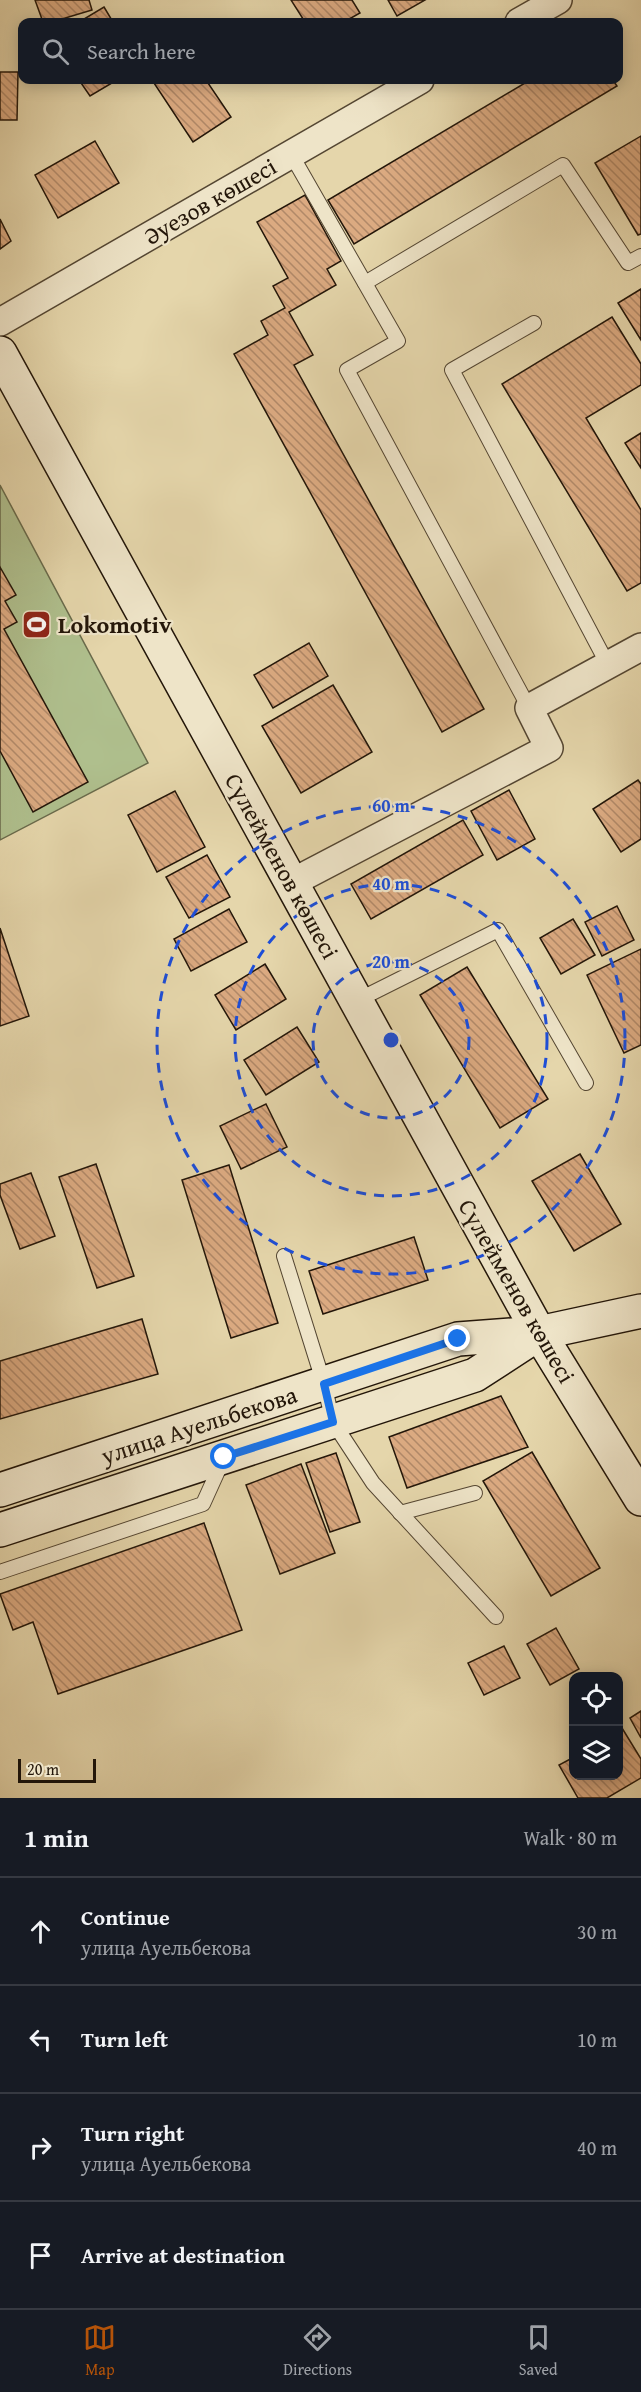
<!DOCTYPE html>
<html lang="en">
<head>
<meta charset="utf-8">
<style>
	body { margin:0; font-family:"Gentium Book Plus",serif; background:#20242c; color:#f1f3f6 }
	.controls { position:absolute; right:18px; bottom:18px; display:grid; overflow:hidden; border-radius:12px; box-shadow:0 3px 15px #0003 }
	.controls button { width:54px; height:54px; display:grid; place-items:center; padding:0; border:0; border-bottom:2px solid #363941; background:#171b24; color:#f1f3f6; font:30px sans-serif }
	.scale { position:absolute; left:18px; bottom:15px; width:78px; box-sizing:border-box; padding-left:6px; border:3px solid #231609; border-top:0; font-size:16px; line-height:21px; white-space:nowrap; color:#231609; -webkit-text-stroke:4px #eee4c8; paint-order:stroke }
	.stop { position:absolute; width:18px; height:18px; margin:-14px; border:4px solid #1a73e8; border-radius:50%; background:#fff }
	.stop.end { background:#1a73e8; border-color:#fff; box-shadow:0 2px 6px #0008 }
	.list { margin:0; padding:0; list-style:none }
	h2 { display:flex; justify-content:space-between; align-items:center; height:78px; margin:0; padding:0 24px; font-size:26px }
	h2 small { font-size:20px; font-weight:400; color:#9ea1a6 }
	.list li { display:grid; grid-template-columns:39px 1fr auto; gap:18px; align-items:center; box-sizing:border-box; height:108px; padding:0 24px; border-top:2px solid #363941 }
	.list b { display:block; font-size:22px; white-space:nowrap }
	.list p { margin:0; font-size:20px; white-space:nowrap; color:#9ea1a6 }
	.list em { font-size:20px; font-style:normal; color:#9ea1a6 }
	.icon { flex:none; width:33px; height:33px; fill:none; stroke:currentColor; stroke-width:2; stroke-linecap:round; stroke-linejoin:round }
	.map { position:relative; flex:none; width:641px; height:1798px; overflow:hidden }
	.search { position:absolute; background:#171b24; box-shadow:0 3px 15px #0003; left:18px; right:18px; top:18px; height:66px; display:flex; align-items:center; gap:15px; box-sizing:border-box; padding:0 21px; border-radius:12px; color:#9ea1a6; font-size:22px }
	.sheet { height:510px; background:#171b24 }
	nav { display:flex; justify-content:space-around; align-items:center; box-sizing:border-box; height:84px; border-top:2px solid #363941; background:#171b24; font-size:16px; color:#9ea1a6 }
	nav a { display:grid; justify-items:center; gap:3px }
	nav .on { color:#b45309 }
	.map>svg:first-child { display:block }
	.grass { fill:#afbf8d; stroke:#696a4b; stroke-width:1.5 }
	.building { fill:url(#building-back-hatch); stroke:#231609; stroke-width:1.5 }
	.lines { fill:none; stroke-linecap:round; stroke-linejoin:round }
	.lane-casing { stroke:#544632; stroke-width:16 }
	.street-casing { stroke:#544632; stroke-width:30 }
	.secondary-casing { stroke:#231609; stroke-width:36 }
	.lane { stroke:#eee4c8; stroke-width:14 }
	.street { stroke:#eee4c8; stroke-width:27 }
	.secondary { stroke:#eee4c8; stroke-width:33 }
	.route { stroke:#1a73e8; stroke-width:8 }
	.ring { fill:none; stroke:#1d4ed8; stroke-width:3; stroke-dasharray:10 8 }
	.labels { text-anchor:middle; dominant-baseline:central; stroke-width:4.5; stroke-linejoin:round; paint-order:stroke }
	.street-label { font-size:24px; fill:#231609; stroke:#eee4c8 }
	.poi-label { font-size:24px; font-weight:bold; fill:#231609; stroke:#eee4c8; text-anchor:start }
	.centre { fill:#1d4ed8; stroke:#eee4c8; stroke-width:3 }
	.ring-label { font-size:18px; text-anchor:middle; font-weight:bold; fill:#1d4ed8; stroke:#eee4c8; stroke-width:4.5; stroke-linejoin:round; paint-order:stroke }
</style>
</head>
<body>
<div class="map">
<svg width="641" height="1798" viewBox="0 0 641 1798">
	<defs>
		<pattern id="building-back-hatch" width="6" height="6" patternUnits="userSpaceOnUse" patternTransform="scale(1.5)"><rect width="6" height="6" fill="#dbaa81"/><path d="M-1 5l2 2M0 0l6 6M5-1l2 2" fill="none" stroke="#b18968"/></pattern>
	</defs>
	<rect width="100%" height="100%" fill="#e5d6ab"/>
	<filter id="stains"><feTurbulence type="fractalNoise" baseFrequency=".00333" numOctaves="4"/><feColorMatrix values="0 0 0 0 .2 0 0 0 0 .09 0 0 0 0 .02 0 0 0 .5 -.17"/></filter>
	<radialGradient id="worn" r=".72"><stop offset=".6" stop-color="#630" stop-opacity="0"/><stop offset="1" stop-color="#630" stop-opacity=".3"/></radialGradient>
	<!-- grass -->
	<path class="grass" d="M 0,485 L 148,763 L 0,840 Z"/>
	<!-- building -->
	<g class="building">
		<path d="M 35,0 L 89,0 L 92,10 L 52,22 L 43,22 Z"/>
		<path d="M 291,0 L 352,0 L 360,13 L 344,22 L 305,22 Z"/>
		<path d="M 388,0 L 425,0 L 397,16 Z"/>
		<path d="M 104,7 L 113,22 L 79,22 Z"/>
		<path d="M 0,72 L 18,72 L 17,120 L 0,120 Z"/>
		<path d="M 79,80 L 117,80 L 90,96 Z"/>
		<path d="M 152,80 L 206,80 L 231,117 L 193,142 Z"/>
		<path d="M 530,80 L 613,80 L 617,86 L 354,244 L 328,200 Z"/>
		<path d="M 641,136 L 641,234 L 638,235 L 595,163 Z"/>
		<path d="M 95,141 L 119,183 L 58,218 L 35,175 Z"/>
		<path d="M 305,195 L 341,261 L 327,269 L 336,285 L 289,312 L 313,355 L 294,365 L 484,709 L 442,732 L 234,354 L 268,335 L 261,321 L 285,308 L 273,286 L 288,278 L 257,222 Z"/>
		<path d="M 0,219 L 11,241 L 0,249 Z"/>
		<path d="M 641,289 L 641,340 L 618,303 Z"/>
		<path d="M 612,317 L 641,364 L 641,385 L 586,418 L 641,510 L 641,583 L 627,591 L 502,384 Z"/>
		<path d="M 641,433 L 641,468 L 625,443 Z"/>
		<path d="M 0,567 L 16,595 L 5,601 L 17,622 L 4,629 L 88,782 L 33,812 L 0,751 Z"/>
		<path d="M 309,643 L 328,676 L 273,708 L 254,675 Z"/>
		<path d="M 333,685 L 372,752 L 301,793 L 262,726 Z"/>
		<path d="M 638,780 L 641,784 L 641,839 L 621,852 L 593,809 Z"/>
		<path d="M 509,790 L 535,839 L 497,860 L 471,811 Z"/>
		<path d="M 175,791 L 205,847 L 157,872 L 128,815 Z"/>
		<path d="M 463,820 L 483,855 L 371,919 L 351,884 Z"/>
		<path d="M 207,855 L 230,897 L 189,918 L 166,877 Z"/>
		<path d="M 617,906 L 634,940 L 602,956 L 585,922 Z"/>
		<path d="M 229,909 L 247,942 L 191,971 L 174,939 Z"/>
		<path d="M 573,919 L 595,955 L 561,974 L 540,938 Z"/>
		<path d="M 0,928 L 29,1016 L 0,1026 Z"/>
		<path d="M 641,949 L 641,1045 L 624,1053 L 587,975 Z"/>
		<path d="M 265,964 L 286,999 L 236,1030 L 215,995 Z"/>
		<path d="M 467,967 L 548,1099 L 500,1128 L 420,995 Z"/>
		<path d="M 297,1027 L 319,1062 L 266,1095 L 244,1060 Z"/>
		<path d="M 266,1104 L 287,1147 L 241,1169 L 220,1126 Z"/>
		<path d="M 580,1154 L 621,1224 L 574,1251 L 532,1181 Z"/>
		<path d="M 96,1164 L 134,1276 L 97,1288 L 59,1177 Z"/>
		<path d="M 229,1165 L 278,1323 L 231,1338 L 182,1180 Z"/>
		<path d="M 31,1173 L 55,1236 L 20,1249 L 0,1195 L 0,1184 Z"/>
		<path d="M 414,1237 L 428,1280 L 323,1314 L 309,1271 Z"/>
		<path d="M 142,1319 L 158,1374 L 0,1419 L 0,1361 Z"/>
		<path d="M 501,1396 L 528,1447 L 407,1488 L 389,1437 Z"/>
		<path d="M 532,1452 L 600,1568 L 551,1596 L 483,1481 Z"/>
		<path d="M 336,1453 L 360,1522 L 330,1532 L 306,1463 Z"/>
		<path d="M 301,1464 L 335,1553 L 280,1574 L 246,1485 Z"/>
		<path d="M 204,1523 L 242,1630 L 58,1694 L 33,1622 L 13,1630 L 0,1594 Z"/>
		<path d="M 556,1628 L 579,1669 L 550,1685 L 527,1644 Z"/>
		<path d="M 504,1646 L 520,1678 L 484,1695 L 468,1663 Z"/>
		<path d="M 641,1711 L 641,1738 L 630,1718 Z"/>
		<path d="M 622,1728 L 641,1759 L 641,1778 L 607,1798 L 578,1798 L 559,1765 L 574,1757 L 574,1776 L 618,1776 L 618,1730 Z"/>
	</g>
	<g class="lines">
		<defs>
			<g id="lane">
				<path d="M 291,154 L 398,341 L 347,370 L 529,708"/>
				<path d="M 365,283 L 563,165 L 628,263 L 641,256"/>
				<path d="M 534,323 L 452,370 L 608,665"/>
				<path d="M 356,1001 L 498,930 L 586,1083"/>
				<path d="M 284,1256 L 324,1384 L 333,1422 L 373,1483 L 496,1617"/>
				<path d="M 400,1513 L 475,1493"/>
				<path d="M 0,1572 L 203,1504 L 222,1462"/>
			</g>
			<g id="street">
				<path d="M 519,22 L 558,0"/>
				<path d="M 0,322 L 420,80"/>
				<path d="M 291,883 L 549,748 L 529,708 L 641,647"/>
			</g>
			<g id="secondary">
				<path d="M 0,353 L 539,1333 L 641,1499"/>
				<path d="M 0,1490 L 458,1339 L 539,1333 L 641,1311"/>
				<path d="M 0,1530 L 475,1375 L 535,1336"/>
			</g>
		</defs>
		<!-- lane casing -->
		<use href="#lane" class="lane-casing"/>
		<!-- street casing -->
		<use href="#street" class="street-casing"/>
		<!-- secondary casing -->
		<use href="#secondary" class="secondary-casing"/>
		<!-- lane -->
		<use href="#lane" class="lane"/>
		<!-- street -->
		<use href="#street" class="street"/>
		<!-- secondary -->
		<use href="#secondary" class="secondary"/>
	</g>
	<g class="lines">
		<!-- route -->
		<path class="route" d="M 224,1457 L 333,1422 L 324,1384 L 458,1339"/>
	</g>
	<!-- distance rings -->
	<g class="ring">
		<circle cx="391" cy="1040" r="78"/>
		<circle cx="391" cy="1040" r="156"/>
		<circle cx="391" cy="1040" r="234"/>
	</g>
	<!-- icons -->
	<defs>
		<symbol id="stadium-square" viewBox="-11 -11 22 22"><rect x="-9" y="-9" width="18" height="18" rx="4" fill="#8f2418" stroke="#eee4c8"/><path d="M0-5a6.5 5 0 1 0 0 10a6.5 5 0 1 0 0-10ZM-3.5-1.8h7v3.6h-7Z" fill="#fff"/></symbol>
	</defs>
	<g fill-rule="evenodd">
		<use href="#stadium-square" x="20" y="608" width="33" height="33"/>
	</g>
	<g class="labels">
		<!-- street labels -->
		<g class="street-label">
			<text transform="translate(210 201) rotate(-30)">Әуезов көшесі</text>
			<text transform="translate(282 866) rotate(61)">Сүлейменов көшесі</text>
			<text transform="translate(517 1291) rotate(60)">Сүлейменов көшесі</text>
			<text transform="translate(199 1425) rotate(-18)">улица Ауельбекова</text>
		</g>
		<!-- poi labels -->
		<g class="poi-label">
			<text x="58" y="624">Lokomotiv</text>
		</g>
	</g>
	<circle cx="391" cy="1040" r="9" class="centre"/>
	<g class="ring-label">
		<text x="391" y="812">60 m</text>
		<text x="391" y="890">40 m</text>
		<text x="391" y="968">20 m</text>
	</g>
	<rect width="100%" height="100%" filter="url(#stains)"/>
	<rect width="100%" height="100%" fill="url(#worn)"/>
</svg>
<div class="controls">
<button><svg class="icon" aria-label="locate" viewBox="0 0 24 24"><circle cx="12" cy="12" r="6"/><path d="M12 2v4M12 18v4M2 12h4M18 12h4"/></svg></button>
<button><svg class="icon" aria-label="layers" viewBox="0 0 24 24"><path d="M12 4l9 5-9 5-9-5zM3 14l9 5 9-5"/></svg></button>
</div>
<div class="scale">20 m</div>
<div class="stop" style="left:224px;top:1457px"></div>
<div class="stop end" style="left:458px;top:1339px"></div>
<div class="search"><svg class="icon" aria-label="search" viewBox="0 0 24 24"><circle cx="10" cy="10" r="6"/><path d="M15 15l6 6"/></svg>Search here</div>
</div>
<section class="sheet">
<h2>1 min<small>Walk · 80 m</small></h2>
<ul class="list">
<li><svg class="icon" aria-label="ahead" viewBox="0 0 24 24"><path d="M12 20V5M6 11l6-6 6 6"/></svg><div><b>Continue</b><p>улица Ауельбекова</p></div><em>30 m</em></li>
<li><svg class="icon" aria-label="left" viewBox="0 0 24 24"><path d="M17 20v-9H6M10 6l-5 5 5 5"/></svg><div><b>Turn left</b></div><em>10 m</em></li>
<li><svg class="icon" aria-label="right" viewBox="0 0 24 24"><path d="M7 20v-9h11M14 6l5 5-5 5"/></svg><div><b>Turn right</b><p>улица Ауельбекова</p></div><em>40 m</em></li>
<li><svg class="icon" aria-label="arrive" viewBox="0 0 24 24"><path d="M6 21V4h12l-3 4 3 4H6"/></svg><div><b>Arrive at destination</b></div></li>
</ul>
</section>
<nav>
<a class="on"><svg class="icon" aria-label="map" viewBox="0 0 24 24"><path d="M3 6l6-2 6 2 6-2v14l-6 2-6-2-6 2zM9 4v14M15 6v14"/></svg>Map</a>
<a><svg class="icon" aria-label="directions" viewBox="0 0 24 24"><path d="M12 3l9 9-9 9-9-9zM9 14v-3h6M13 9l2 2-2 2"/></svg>Directions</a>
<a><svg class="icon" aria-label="saved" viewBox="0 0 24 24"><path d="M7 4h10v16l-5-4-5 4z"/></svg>Saved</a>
</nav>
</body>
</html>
